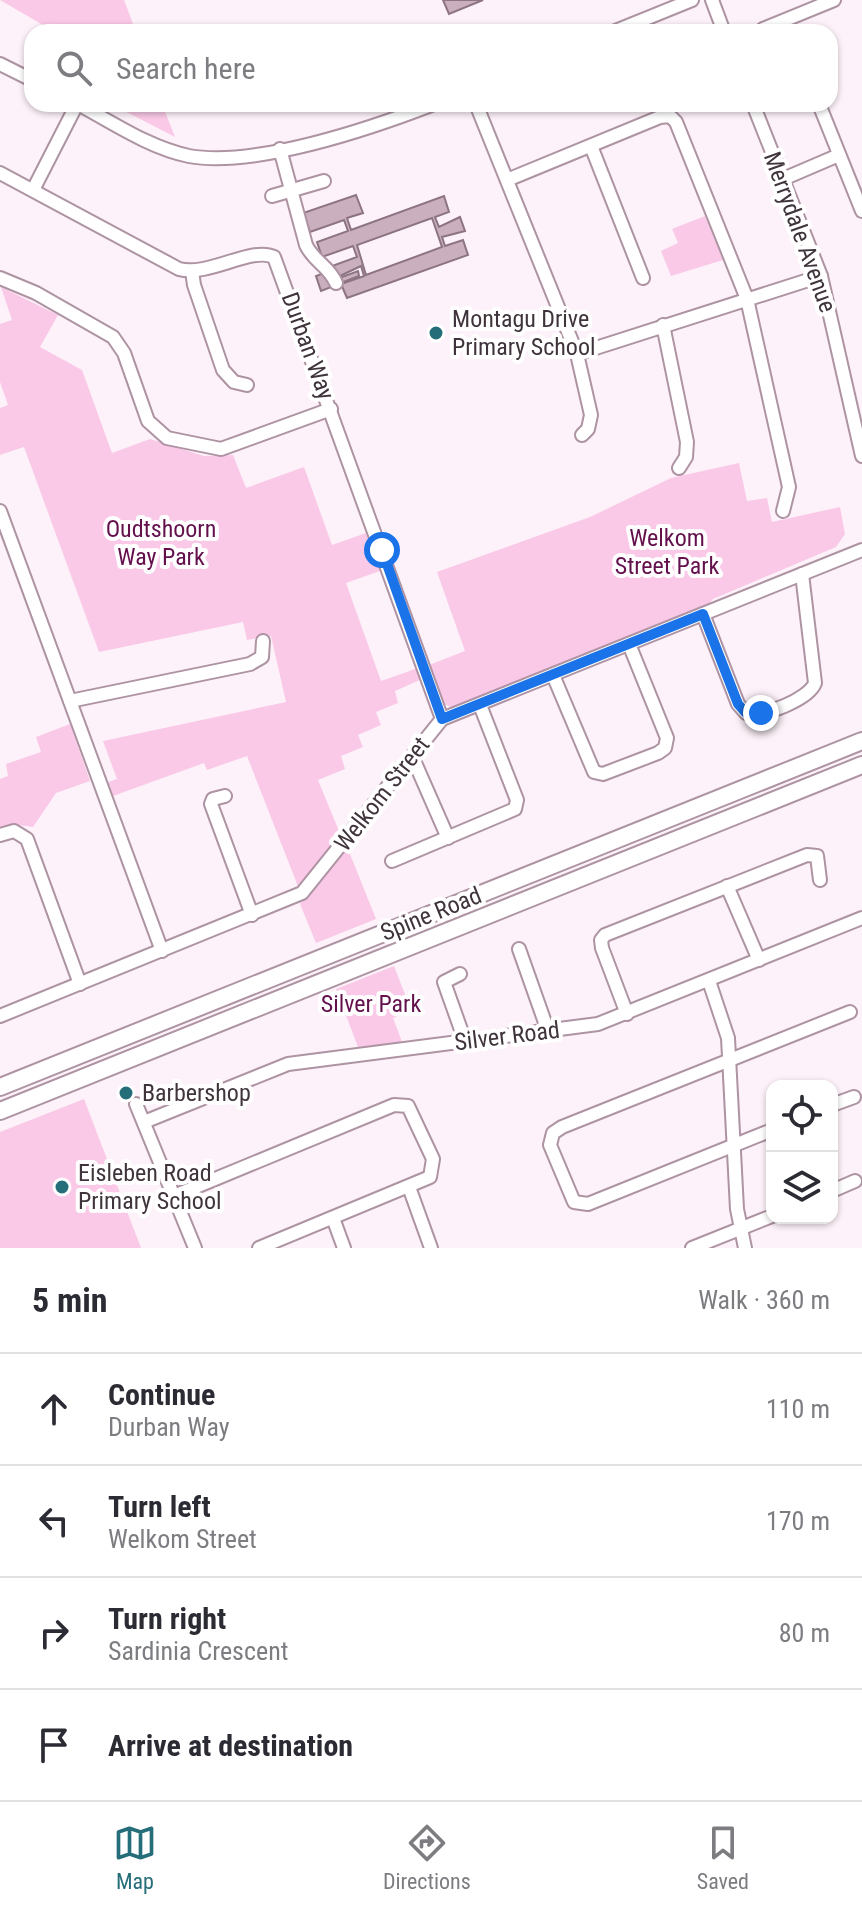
<!DOCTYPE html>
<html lang="en">
<head>
<meta charset="utf-8">
<style>
	body { margin:0; font-family:"Roboto Condensed",sans-serif; background:#f7f7f7; color:#2b2b33 }
	.controls { position:absolute; right:24px; bottom:24px; display:grid; overflow:hidden; border-radius:16px; box-shadow:0 2px 6px #0004 }
	.controls button { width:72px; height:72px; display:grid; place-items:center; padding:0; border:0; border-bottom:2px solid #e1e1e2; background:#fff; color:#2b2b33; font:40px sans-serif }
	.stop { position:absolute; width:24px; height:24px; margin:-18px; border:6px solid #1a73e8; border-radius:50%; background:#fff }
	.stop.end { background:#1a73e8; border-color:#fff; box-shadow:0 2px 8px #0008 }
	.list { margin:0; padding:0; list-style:none }
	h2 { display:flex; justify-content:space-between; align-items:center; height:104px; margin:0; padding:0 32px; font-size:34px }
	h2 small { font-size:26px; font-weight:400; color:#7c7c81 }
	.list li { display:grid; grid-template-columns:52px 1fr auto; gap:24px; align-items:center; box-sizing:border-box; height:112px; padding:0 32px; border-top:2px solid #e1e1e2 }
	.list b { display:block; font-size:30px; white-space:nowrap }
	.list p { margin:0; font-size:26px; white-space:nowrap; color:#7c7c81 }
	.list em { font-size:26px; font-style:normal; color:#7c7c81 }
	.icon { flex:none; width:44px; height:44px; fill:none; stroke:currentColor; stroke-width:2; stroke-linecap:round; stroke-linejoin:round }
	.map { position:relative; flex:none; width:862px; height:1248px; overflow:hidden }
	.search { position:absolute; background:#fff; box-shadow:0 2px 6px #0004; left:24px; right:24px; top:24px; height:88px; display:flex; align-items:center; gap:20px; box-sizing:border-box; padding:0 28px; border-radius:24px; color:#7c7c81; font-size:30px }
	.sheet { height:552px; background:#fff }
	nav { display:flex; justify-content:space-around; align-items:center; box-sizing:border-box; height:112px; border-top:2px solid #e1e1e2; background:#fff; font-size:22px; color:#7c7c81 }
	nav a { display:grid; justify-items:center; gap:4px }
	nav .on { color:#256d79 }
	.map>svg:first-child { display:block }
	.green { fill:#fac9e7 }
	.building { fill:#caafbf; stroke:#8d7483; stroke-width:2; fill-rule:evenodd }
	.lines { fill:none; stroke-linecap:round; stroke-linejoin:round }
	.minor-casing { stroke:#ae93a3; stroke-width:16 }
	.major-casing { stroke:#ae93a3; stroke-width:20 }
	.minor { stroke:#fff; stroke-width:12 }
	.major { stroke:#fff; stroke-width:16 }
	.route { stroke:#1a73e8; stroke-width:10 }
	.poi-dot { fill:#256d79; stroke:#fff; stroke-width:3 }
	.labels { text-anchor:middle; dominant-baseline:central; stroke-width:8; stroke-linejoin:round; paint-order:stroke }
	.street-label { font-size:24px; fill:#3f343b; stroke:#fff }
	.poi-label { font-size:24px; fill:#3f343b; stroke:#fff; text-anchor:start }
	.park-label { font-size:24px; fill:#63104d; stroke:#fff }
</style>
</head>
<body>
<div class="map">
<svg width="862" height="1248" viewBox="0 0 862 1248">
	<rect width="100%" height="100%" fill="#fdf2f9"/>
	<!-- green -->
	<g class="green">
		<path d="M 0,0 L 124,0 L 136,32 L 55,32 Z"/>
		<path d="M 111,104 L 162,104 L 175,137 Z"/>
		<path d="M 705,216 L 723,260 L 671,276 L 661,251 L 678,243 L 672,229 Z"/>
		<path d="M 1,287 L 58,315 L 40,347 L 82,370 L 112,453 L 150,439 L 204,456 L 233,455 L 246,488 L 304,467 L 332,545 L 366,533 L 380,571 L 346,583 L 381,681 L 418,668 L 422,679 L 395,691 L 398,703 L 376,712 L 381,725 L 358,735 L 363,747 L 341,756 L 345,769 L 318,780 L 341,836 L 299,889 L 247,756 L 207,770 L 204,763 L 113,796 L 108,782 L 117,779 L 103,741 L 286,702 L 271,636 L 247,640 L 243,622 L 99,652 L 24,447 L 0,455 L 0,408 L 8,405 L 0,382 L 0,324 L 12,320 Z"/>
		<path d="M 739,463 L 747,501 L 767,498 L 772,522 L 840,507 L 845,534 L 836,547 L 713,599 L 708,605 L 453,708 L 442,703 L 429,665 L 465,651 L 437,572 L 590,517 L 671,478 Z"/>
		<path d="M 70,724 L 90,781 L 56,793 L 33,827 L 12,824 L 0,828 L 0,779 L 8,776 L 6,764 L 41,752 L 36,737 Z"/>
		<path d="M 348,849 L 376,919 L 316,943 L 300,904 Z"/>
		<path d="M 394,966 L 411,1010 L 393,1018 L 402,1042 L 358,1047 L 336,989 Z"/>
		<path d="M 84,1099 L 141,1248 L 0,1248 L 0,1132 Z"/>
	</g>
	<!-- building -->
	<g class="building">
		<path d="M 443,0 L 483,0 L 449,14 Z"/>
		<path d="M 356,195 L 363,213 L 347,218 L 351,230 L 444,196 L 449,212 L 435,217 L 439,227 L 460,217 L 465,231 L 442,237 L 445,246 L 463,240 L 468,255 L 347,298 L 341,284 L 364,276 L 361,266 L 340,276 L 336,276 L 332,266 L 357,257 L 353,246 L 322,257 L 317,242 L 348,231 L 344,220 L 310,232 L 303,213 ZM 432,218 L 442,247 L 366,275 L 357,245 Z"/>
		<path d="M 329,271 L 334,286 L 321,291 L 316,276 Z"/>
		<path d="M 358,271 L 359,276 L 341,283 L 339,278 Z"/>
	</g>
	<g class="lines">
		<defs>
			<g id="minor">
				<path d="M 712,0 L 724,32"/>
				<path d="M 763,29 L 834,0"/>
				<path d="M 613,32 L 692,0"/>
				<path d="M 0,64 L 32,80"/>
				<path d="M 78,104 C 113,123 150,148 189,156 C 255,168 372,128 434,104"/>
				<path d="M 476,104 L 577,354 L 591,415 L 588,429 L 582,435"/>
				<path d="M 753,104 L 821,276 L 862,456"/>
				<path d="M 819,104 L 862,211"/>
				<path d="M 591,146 L 643,278"/>
				<path d="M 280,149 L 306,245 C 314,262 329,266 336,283"/>
				<path d="M 0,173 L 179,269 C 209,277 251,246 274,257 L 442,719"/>
				<path d="M 783,179 L 839,155"/>
				<path d="M 507,180 L 660,117 L 670,116 L 676,122 L 747,299 L 789,487 L 783,511"/>
				<path d="M 33,190 L 77,104"/>
				<path d="M 272,196 L 324,181"/>
				<path d="M 192,271 L 194,285 L 223,370 L 234,382 L 247,385"/>
				<path d="M 0,278 L 36,293 L 113,337 L 124,353 L 148,421 L 167,438 L 221,449 L 331,409"/>
				<path d="M 663,325 L 687,442 L 686,457 L 679,468"/>
				<path d="M 577,354 L 821,276"/>
				<path d="M 0,511 L 162,951"/>
				<path d="M 703,614 L 738,704 L 746,713 C 763,718 809,699 815,683 L 802,574"/>
				<path d="M 553,675 L 594,772 L 603,774 L 658,753 L 665,748 L 667,738 L 629,644"/>
				<path d="M 70,701 L 250,664 L 262,657 L 263,641"/>
				<path d="M 412,756 L 448,838"/>
				<path d="M 225,796 L 213,799 L 211,804 L 252,915"/>
				<path d="M 0,835 L 14,831 L 27,839 L 80,984"/>
				<path d="M 392,861 L 515,809 L 517,800 L 480,705"/>
				<path d="M 727,886 L 759,960"/>
				<path d="M 519,949 L 548,1031"/>
				<path d="M 460,974 L 444,982 L 465,1041"/>
				<path d="M 709,981 L 728,1038 L 737,1209 L 745,1248"/>
				<path d="M 627,1014 L 602,948 L 601,940 L 605,935 L 807,855 L 817,856 L 820,880"/>
				<path d="M 0,1016 L 302,893 L 442,719 L 862,550"/>
				<path d="M 136,1104 L 195,1248"/>
				<path d="M 832,1105 L 854,1097"/>
				<path d="M 144,1122 L 288,1064 L 598,1024 L 862,918"/>
				<path d="M 772,1130 L 588,1204 L 574,1202 L 550,1145 L 553,1133 L 562,1127 L 850,1012"/>
				<path d="M 409,1187 L 431,1248"/>
				<path d="M 832,1191 L 855,1181"/>
				<path d="M 174,1196 L 394,1105 L 408,1106 L 433,1159 L 430,1177 L 259,1248"/>
				<path d="M 333,1218 L 344,1248"/>
				<path d="M 692,1248 L 772,1216"/>
			</g>
			<g id="major">
				<path d="M 0,1087 L 862,741"/>
				<path d="M 0,1111 L 862,765"/>
			</g>
		</defs>
		<!-- minor casing -->
		<use href="#minor" class="minor-casing"/>
		<!-- major casing -->
		<use href="#major" class="major-casing"/>
		<!-- minor -->
		<use href="#minor" class="minor"/>
		<!-- major -->
		<use href="#major" class="major"/>
	</g>
	<g class="lines">
		<!-- route -->
		<path class="route" d="M 382,550 L 442,719 L 703,614 L 738,704 L 746,713 L 761,713"/>
	</g>
	<!-- markers -->
	<g class="poi-dot">
		<circle cx="436" cy="333" r="8"/>
		<circle cx="126" cy="1093" r="8"/>
		<circle cx="62" cy="1187" r="8"/>
	</g>
	<g class="labels">
		<!-- street labels -->
		<g class="street-label">
			<text transform="translate(800 232) rotate(70)">Merrydale Avenue</text>
			<text transform="translate(308 346) rotate(70)">Durban Way</text>
			<text transform="translate(382 794) rotate(-52)">Welkom Street</text>
			<text transform="translate(431 914) rotate(-22)">Spine Road</text>
			<text transform="translate(507 1036) rotate(-7)">Silver Road</text>
		</g>
		<!-- poi labels -->
		<g class="poi-label">
			<text x="452" y="319">Montagu Drive<tspan x="452" dy="28">Primary School</tspan></text>
			<text x="142" y="1093">Barbershop</text>
			<text x="78" y="1173">Eisleben Road<tspan x="78" dy="28">Primary School</tspan></text>
		</g>
		<!-- park labels -->
		<g class="park-label">
			<text x="161" y="529">Oudtshoorn<tspan x="161" dy="28">Way Park</tspan></text>
			<text x="667" y="538">Welkom<tspan x="667" dy="28">Street Park</tspan></text>
			<text x="371" y="1004">Silver Park</text>
		</g>
	</g>
</svg>
<div class="controls">
<button><svg class="icon" aria-label="locate" viewBox="0 0 24 24"><circle cx="12" cy="12" r="6"/><path d="M12 2v4M12 18v4M2 12h4M18 12h4"/></svg></button>
<button><svg class="icon" aria-label="layers" viewBox="0 0 24 24"><path d="M12 4l9 5-9 5-9-5zM3 14l9 5 9-5"/></svg></button>
</div>
<div class="stop" style="left:382px;top:550px"></div>
<div class="stop end" style="left:761px;top:713px"></div>
<div class="search"><svg class="icon" aria-label="search" viewBox="0 0 24 24"><circle cx="10" cy="10" r="6"/><path d="M15 15l6 6"/></svg>Search here</div>
</div>
<section class="sheet">
<h2>5 min<small>Walk · 360 m</small></h2>
<ul class="list">
<li><svg class="icon" aria-label="ahead" viewBox="0 0 24 24"><path d="M12 20V5M6 11l6-6 6 6"/></svg><div><b>Continue</b><p>Durban Way</p></div><em>110 m</em></li>
<li><svg class="icon" aria-label="left" viewBox="0 0 24 24"><path d="M17 20v-9H6M10 6l-5 5 5 5"/></svg><div><b>Turn left</b><p>Welkom Street</p></div><em>170 m</em></li>
<li><svg class="icon" aria-label="right" viewBox="0 0 24 24"><path d="M7 20v-9h11M14 6l5 5-5 5"/></svg><div><b>Turn right</b><p>Sardinia Crescent</p></div><em>80 m</em></li>
<li><svg class="icon" aria-label="arrive" viewBox="0 0 24 24"><path d="M6 21V4h12l-3 4 3 4H6"/></svg><div><b>Arrive at destination</b></div></li>
</ul>
</section>
<nav>
<a class="on"><svg class="icon" aria-label="map" viewBox="0 0 24 24"><path d="M3 6l6-2 6 2 6-2v14l-6 2-6-2-6 2zM9 4v14M15 6v14"/></svg>Map</a>
<a><svg class="icon" aria-label="directions" viewBox="0 0 24 24"><path d="M12 3l9 9-9 9-9-9zM9 14v-3h6M13 9l2 2-2 2"/></svg>Directions</a>
<a><svg class="icon" aria-label="saved" viewBox="0 0 24 24"><path d="M7 4h10v16l-5-4-5 4z"/></svg>Saved</a>
</nav>
</body>
</html>
